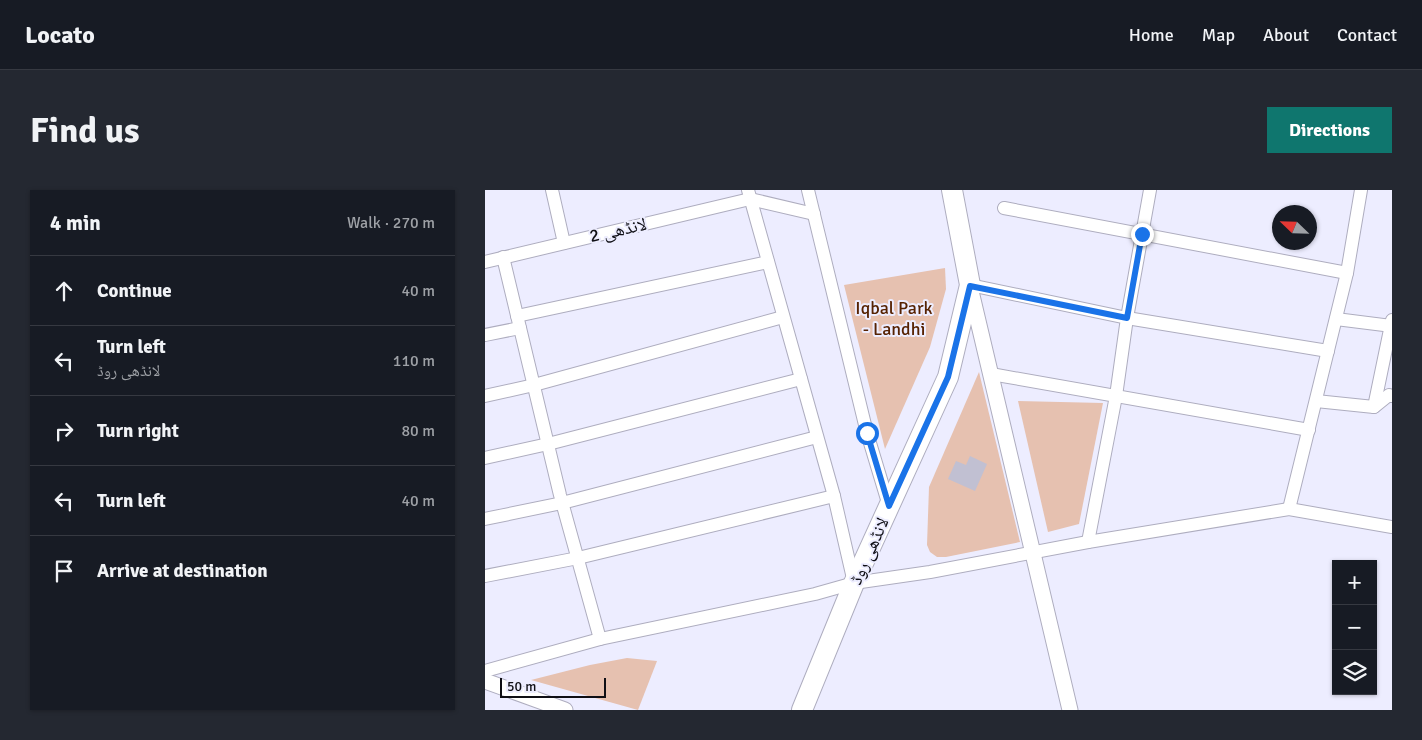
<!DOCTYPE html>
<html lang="en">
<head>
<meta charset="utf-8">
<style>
	body { margin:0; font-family:Signika,"Noto Naskh Arabic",sans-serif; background:#242831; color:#f1f3f6 }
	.controls { position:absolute; right:15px; bottom:15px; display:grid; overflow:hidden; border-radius:0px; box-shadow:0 1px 4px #0004 }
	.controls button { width:45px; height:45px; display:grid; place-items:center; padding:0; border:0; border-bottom:1px solid #363941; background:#171b24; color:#f1f3f6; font:25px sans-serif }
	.compass { position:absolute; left:787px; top:15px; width:45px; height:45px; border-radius:50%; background:#171b24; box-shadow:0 1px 4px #0004; rotate:293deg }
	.scale { position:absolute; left:15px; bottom:12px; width:106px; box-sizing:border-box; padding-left:5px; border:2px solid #0f0f15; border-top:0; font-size:14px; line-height:18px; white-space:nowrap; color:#0f0f15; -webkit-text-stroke:4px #ededff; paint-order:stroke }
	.stop { position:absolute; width:15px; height:15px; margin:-11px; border:4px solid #1a73e8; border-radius:50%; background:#fff }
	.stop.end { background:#1a73e8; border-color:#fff; box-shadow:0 1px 5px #0008 }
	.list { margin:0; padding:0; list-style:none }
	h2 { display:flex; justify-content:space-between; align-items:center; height:65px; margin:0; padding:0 20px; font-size:21px }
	h2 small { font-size:16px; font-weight:400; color:#9ea1a6 }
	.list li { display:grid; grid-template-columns:32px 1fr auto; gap:15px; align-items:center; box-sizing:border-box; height:70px; padding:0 20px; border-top:1px solid #363941 }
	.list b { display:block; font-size:19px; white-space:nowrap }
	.list p { margin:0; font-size:16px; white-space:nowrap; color:#9ea1a6 }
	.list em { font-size:16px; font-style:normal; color:#9ea1a6 }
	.icon { flex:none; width:28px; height:28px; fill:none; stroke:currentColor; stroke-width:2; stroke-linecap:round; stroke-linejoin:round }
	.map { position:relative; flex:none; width:907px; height:520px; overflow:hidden; border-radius:0px }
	header { display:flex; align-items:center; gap:30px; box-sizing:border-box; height:70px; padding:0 25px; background:#171b24; border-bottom:1px solid #363941 }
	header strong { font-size:24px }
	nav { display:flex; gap:28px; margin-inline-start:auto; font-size:18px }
	.intro { display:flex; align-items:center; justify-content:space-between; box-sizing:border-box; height:120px; padding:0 30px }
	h1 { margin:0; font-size:35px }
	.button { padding:12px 22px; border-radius:0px; background:#0f766e; color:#fff; font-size:18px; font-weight:700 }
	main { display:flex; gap:30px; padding:0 30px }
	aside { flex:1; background:#171b24; border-radius:0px; box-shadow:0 1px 4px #0004 }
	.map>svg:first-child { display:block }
	.green { fill:#e6c1b0 }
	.building { fill:#c1c0d2 }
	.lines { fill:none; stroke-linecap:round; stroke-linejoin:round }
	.minor-casing { stroke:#aeadbf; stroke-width:14 }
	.tertiary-casing { stroke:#aeadbf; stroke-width:17 }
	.primary-casing { stroke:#aeadbf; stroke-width:22 }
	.minor { stroke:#fff; stroke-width:12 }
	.tertiary { stroke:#fff; stroke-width:15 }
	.primary { stroke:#fff; stroke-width:20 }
	.route { stroke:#1a73e8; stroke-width:6 }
	.labels { text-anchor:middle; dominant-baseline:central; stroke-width:4; stroke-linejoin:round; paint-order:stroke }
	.street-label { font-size:18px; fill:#0f0f15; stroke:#ededff }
	.park-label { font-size:18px; fill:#562202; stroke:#ededff }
</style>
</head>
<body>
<header>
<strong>Locato</strong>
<nav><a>Home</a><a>Map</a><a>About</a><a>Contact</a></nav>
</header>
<div class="intro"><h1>Find us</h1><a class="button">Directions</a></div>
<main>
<aside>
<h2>4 min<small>Walk · 270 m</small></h2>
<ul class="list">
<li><svg class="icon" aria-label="ahead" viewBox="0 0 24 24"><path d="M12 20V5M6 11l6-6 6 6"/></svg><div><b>Continue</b></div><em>40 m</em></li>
<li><svg class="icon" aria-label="left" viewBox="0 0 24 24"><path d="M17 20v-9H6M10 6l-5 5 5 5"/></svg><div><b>Turn left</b><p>لانڈھی روڈ</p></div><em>110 m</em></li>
<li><svg class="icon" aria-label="right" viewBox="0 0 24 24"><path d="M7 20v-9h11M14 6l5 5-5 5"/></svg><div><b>Turn right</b></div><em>80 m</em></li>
<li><svg class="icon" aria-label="left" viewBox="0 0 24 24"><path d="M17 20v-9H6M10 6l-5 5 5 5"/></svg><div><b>Turn left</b></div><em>40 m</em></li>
<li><svg class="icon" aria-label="arrive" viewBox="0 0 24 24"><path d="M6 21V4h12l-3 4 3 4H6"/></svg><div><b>Arrive at destination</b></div></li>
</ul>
</aside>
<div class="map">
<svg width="907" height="520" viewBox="0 0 907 520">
	<rect width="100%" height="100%" fill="#ededff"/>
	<!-- green -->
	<g class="green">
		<path d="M 460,78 L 461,99 L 445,157 L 400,259 L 359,95 Z"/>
		<path d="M 494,182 L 535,352 L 461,367 L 452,367 L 445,362 L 442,355 L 444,297 Z"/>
		<path d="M 533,211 L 618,213 L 594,334 L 563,342 Z"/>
		<path d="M 142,468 L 172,471 L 153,520 L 46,490 L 105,475 Z"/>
	</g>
	<!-- building -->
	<path class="building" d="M 485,266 L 502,274 L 490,301 L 463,289 L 471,271 L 481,275 Z"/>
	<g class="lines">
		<defs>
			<g id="minor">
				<path d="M 67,0 L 79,53"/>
				<path d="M 263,0 L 349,306 L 369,393"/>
				<path d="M 323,0 L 382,243 L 404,316"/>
				<path d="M 519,18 L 862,83"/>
				<path d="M 18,67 L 75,305 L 115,449"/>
				<path d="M 0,72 L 265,9 L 329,24"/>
				<path d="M 485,95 L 642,128 L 843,161"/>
				<path d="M 32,126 L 283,72"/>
				<path d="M 851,129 L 907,136"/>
				<path d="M 0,145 L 35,138"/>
				<path d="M 506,184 L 824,240"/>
				<path d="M 0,206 L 49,195 L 298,127"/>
				<path d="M 831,211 L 889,217 L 904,205 L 907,206"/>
				<path d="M 889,217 L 907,130"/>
				<path d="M 0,268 L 63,254 L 316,189"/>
				<path d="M 804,319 L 862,83 L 876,0"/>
				<path d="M 0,329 L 77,313 L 332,247"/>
				<path d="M 603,352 L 631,206 L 642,128 L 665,0"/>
				<path d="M 0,386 L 93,368 L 349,306"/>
				<path d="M 0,481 L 115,449 L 330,404 L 369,393 L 445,382 L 603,352 L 804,319 L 907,337"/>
			</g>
			<g id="tertiary">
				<path d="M 485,97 L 585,520"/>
				<path d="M 0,491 L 80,520"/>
			</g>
			<path id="primary" d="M 317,520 L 369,393 L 463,187 L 485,95 L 467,0"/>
		</defs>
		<!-- minor casing -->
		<use href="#minor" class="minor-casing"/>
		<!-- tertiary casing -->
		<use href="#tertiary" class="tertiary-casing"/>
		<!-- primary casing -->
		<use href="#primary" class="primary-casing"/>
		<!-- minor -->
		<use href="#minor" class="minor"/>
		<!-- tertiary -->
		<use href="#tertiary" class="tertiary"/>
		<!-- primary -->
		<use href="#primary" class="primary"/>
	</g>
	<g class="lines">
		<!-- route -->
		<path class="route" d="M 382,243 L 404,316 L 463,187 L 485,96 L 642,128 L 657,44"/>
	</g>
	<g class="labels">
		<!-- street labels -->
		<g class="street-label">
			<text transform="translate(133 40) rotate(-13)">لانڈھی 2</text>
			<text transform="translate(384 361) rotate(-66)">لانڈھی روڈ</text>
		</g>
		<!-- park labels -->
		<g class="park-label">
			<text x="409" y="118">Iqbal Park<tspan x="409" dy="21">- Landhi</tspan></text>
		</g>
	</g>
</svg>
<div class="controls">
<button>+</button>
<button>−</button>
<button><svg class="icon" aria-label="layers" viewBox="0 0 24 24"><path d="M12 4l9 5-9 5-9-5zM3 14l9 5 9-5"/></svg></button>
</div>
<svg class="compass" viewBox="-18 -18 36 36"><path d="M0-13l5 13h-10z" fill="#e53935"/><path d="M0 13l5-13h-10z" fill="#9ea1a6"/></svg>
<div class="scale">50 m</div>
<div class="stop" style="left:382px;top:243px"></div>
<div class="stop end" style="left:657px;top:44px"></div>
</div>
</main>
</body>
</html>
